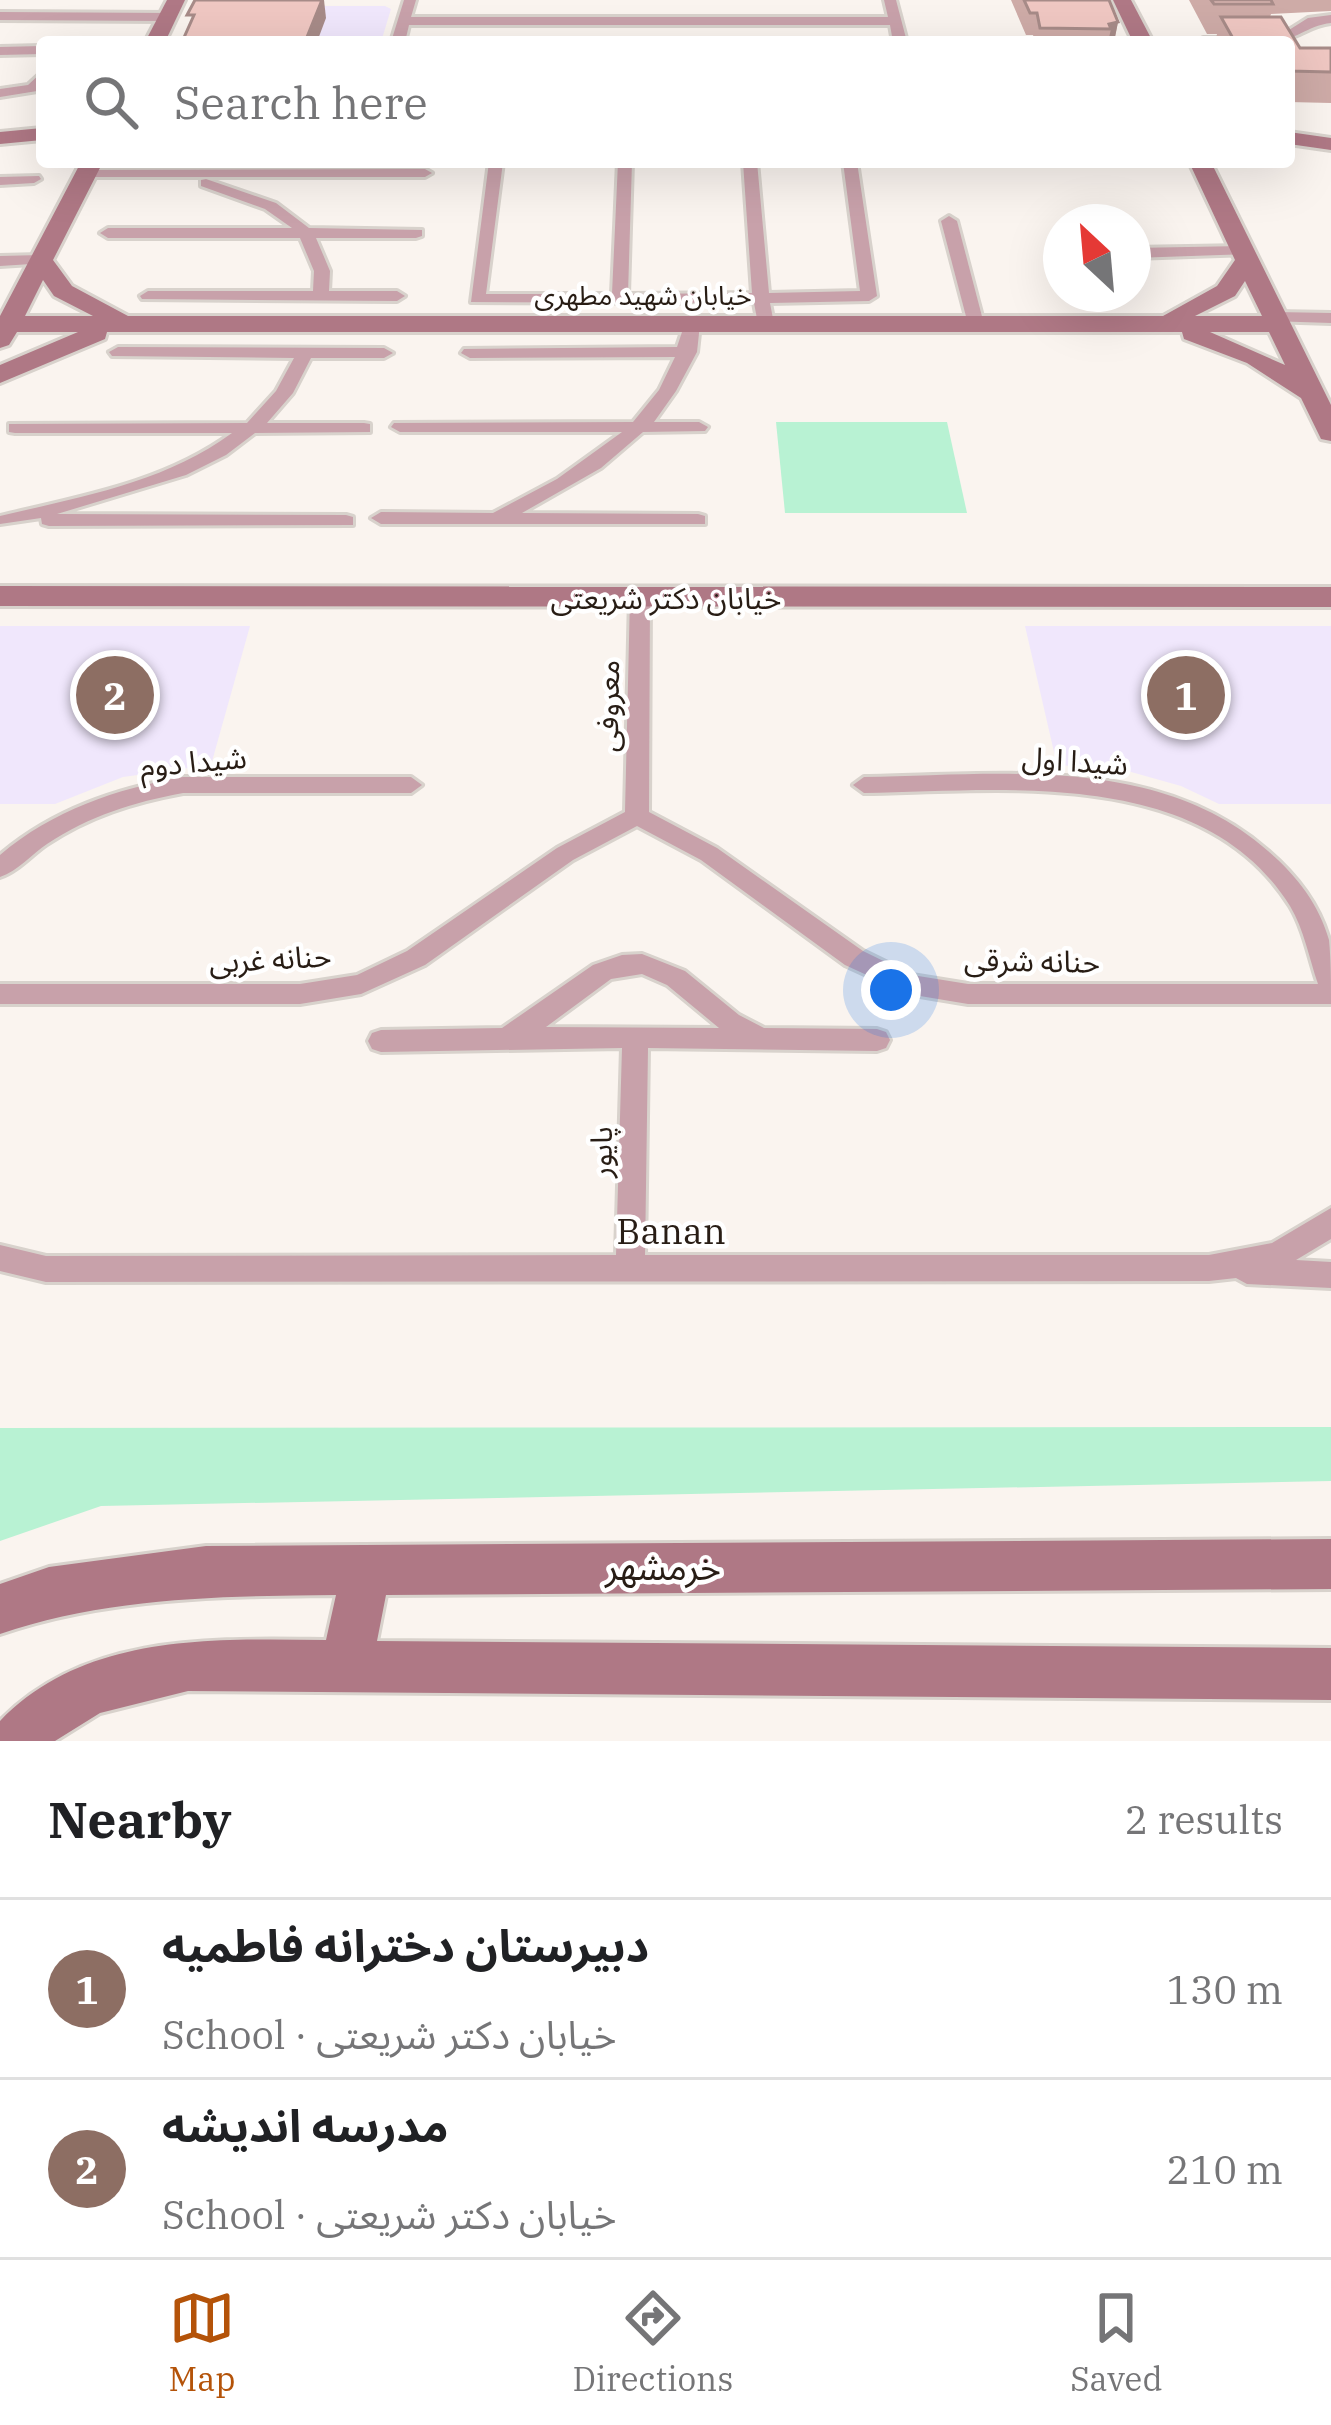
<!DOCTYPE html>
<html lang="en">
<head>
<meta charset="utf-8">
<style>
	body { margin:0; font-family:"IBM Plex Serif","Noto Sans Arabic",serif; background:#f6f6f6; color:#202124 }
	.compass { position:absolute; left:1043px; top:204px; width:108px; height:108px; border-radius:50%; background:#fff; box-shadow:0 12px 48px #0002; rotate:334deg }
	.you { position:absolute; left:891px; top:990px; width:42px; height:42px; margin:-30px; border:9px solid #fff; border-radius:50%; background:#1a73e8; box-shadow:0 0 0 18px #1a73e833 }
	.badge { display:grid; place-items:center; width:78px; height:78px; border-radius:50%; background:#b45309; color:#fff; font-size:39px; font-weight:700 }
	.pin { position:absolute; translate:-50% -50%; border:6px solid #fff; box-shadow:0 3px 12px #0006 }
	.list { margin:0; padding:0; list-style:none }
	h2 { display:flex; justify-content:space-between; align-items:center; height:156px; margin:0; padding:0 48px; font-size:51px }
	h2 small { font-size:39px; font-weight:400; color:#757577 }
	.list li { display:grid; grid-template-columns:78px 1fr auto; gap:36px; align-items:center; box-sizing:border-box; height:180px; padding:0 48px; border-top:3px solid #e0e0e0 }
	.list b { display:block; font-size:45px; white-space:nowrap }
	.list p { margin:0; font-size:39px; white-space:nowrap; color:#757577 }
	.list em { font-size:39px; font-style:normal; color:#757577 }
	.icon { flex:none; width:66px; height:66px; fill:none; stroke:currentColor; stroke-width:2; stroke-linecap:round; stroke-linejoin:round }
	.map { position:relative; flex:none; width:1331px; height:1741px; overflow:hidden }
	.search { position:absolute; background:#fff; box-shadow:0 12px 48px #0002; left:36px; right:36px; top:36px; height:132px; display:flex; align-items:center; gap:30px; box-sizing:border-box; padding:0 42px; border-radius:12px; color:#757577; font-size:45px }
	.sheet { height:516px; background:#fff }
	nav { display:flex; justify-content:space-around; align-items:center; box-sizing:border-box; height:168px; border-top:3px solid #e0e0e0; background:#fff; font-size:33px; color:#757577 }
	nav a { display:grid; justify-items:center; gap:6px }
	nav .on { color:#b45309 }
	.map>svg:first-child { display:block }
	.education { fill:#f0e7fc }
	.green { fill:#b8f2d3 }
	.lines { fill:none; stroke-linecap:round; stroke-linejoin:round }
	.street-casing { stroke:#d8d2cc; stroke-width:6 }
	.secondary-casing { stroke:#d8d2cc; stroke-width:6 }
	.street { fill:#c8a1aa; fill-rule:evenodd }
	.secondary { fill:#af7885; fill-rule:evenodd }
	.wall { fill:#ceaba7 }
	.shaded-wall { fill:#a78b88 }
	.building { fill:#efc7c2; stroke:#a78b88; stroke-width:3 }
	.labels { text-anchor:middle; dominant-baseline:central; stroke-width:9; stroke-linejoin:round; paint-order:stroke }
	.far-street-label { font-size:27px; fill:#281d15; stroke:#fff }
	.street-label { font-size:30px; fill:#281d15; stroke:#fff }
	.near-street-label { font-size:36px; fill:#281d15; stroke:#fff }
</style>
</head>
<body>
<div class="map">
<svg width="1331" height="1741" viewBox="0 0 1331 1741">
	<rect width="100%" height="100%" fill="#faf4ef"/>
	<!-- education -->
	<g class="education">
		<path d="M 202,6 L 385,6 L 391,9 L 381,42 L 184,42 Z"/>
		<path d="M 0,626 L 250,626 L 211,765 L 123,777 L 55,804 L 0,804 Z"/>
		<path d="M 1025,626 L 1331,626 L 1331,804 L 1219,804 L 1181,786 L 1124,770 L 1057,765 Z"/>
	</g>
	<!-- green -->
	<g class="green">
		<path d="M 776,422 L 947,422 L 967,513 L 785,513 Z"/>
		<path d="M 1331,1427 L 1331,1481 L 101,1506 L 0,1541 L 0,1428 Z"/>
	</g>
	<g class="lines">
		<defs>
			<g id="street">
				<path d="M 404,0 L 416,0 L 411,17 L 888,17 L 884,0 L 896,0 L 907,42 L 893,42 L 890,25 L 409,25 L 405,42 L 391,42 Z"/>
				<path d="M 0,12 L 168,13 L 174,17 L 168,21 L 0,20 Z"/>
				<path d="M 1331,15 L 1331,23 C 1308,25 1294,42 1270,42 L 1308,18 Z"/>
				<path d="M 1203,38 L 1245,38 L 1252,42 L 1196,42 Z"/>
				<path d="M 42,46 L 42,54 L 0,55 L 0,47 Z"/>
				<path d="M 42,72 L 42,85 L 37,91 L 0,97 L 0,89 L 28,85 Z"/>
				<path d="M 489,162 L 503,162 L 486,294 L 612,294 L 618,162 L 632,162 L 628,294 L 752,293 L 743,162 L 757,162 L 769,293 L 860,291 L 843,162 L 857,162 L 877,296 L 869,301 L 770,303 L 774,324 L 766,329 L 758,324 L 754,303 L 471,302 Z"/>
				<path d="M 86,170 L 425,169 L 432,173 L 425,177 L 81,177 L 81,171 Z"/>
				<path d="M 39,176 L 41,179 L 34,183 L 0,185 L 0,177 Z"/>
				<path d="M 206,179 L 276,203 L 309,228 L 422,230 L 422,236 L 416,238 L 316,238 L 330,271 L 329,291 L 397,291 L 405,296 L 397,301 L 142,299 L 140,296 L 148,291 L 313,291 L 314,271 L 300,238 L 108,238 L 100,233 L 108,228 L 292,228 L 265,209 L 201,186 L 201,180 Z"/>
				<path d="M 949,216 L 957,221 L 984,324 L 982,328 L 968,324 L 941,221 Z"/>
				<path d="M 1243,246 L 1251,251 L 1249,254 L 1133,258 L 1133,248 Z"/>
				<path d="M 41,255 L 47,257 L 47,263 L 0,266 L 0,256 Z"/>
				<path d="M 1275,312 L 1331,313 L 1331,323 L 1269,321 L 1267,317 Z"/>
				<path d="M 686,320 L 700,324 L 697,352 L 676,391 L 654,422 L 699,422 L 708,427 L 705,431 L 643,432 L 601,468 L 522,513 L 698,514 L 705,516 L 705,524 L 381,524 L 371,518 L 381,512 L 493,513 L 557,479 L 622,432 L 400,432 L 391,427 L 394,423 L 633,422 L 659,390 L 675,357 L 470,358 L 461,353 L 464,349 L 677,347 Z"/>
				<path d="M 118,347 L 384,348 L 393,353 L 384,358 L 311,358 L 293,393 L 267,423 L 364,423 L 370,424 L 370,432 L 255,433 L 226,455 L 186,475 L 57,514 L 346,515 L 353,517 L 353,525 L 49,526 L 42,524 L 41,518 L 0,524 L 0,516 C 80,497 164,483 232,433 L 15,433 L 9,432 L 9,424 L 247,423 L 276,391 L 294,358 L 112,356 L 109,352 Z"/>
				<path d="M 640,591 L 650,597 L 649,812 L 717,848 L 863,951 L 912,975 L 968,984 L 1318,984 C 1309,958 1304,929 1290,906 C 1202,766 1004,791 864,793 L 853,785 L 864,777 C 999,775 1158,754 1268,851 C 1296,875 1319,904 1329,940 C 1331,960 1331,984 1331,1004 L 968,1004 L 908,994 L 845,965 L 701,860 L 637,826 L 573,860 L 425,965 L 361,994 L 300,1004 L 0,1004 L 0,984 L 300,984 L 357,975 L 407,951 L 557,848 L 625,812 L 630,597 Z"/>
				<path d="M 183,777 L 411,777 L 422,785 L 411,793 L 183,793 C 134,802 89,816 47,844 C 32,854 18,871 0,877 L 0,855 C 53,810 116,789 183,777 Z"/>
				<path d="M 642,954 L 685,971 L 739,1015 L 764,1028 L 877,1029 L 886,1032 L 890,1040 L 886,1048 L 877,1051 L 648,1048 L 645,1255 L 1209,1255 L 1272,1243 L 1331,1208 L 1331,1239 L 1296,1260 L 1331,1262 L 1331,1288 L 1247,1284 L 1236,1278 L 1209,1281 L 46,1282 L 0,1271 L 0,1245 L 46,1256 L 616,1255 L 622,1048 L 381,1052 L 372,1049 L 368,1041 L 372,1033 L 381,1030 L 502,1028 L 593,965 L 622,955 ZM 642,974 L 667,985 L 719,1028 L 546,1027 L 611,979 Z"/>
			</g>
			<g id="secondary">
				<path d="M 167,0 L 185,0 L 165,42 L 145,42 Z"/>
				<path d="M 1113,0 L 1131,0 L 1153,42 L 1133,42 Z"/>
				<path d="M 42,128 L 42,140 L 0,144 L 0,132 Z"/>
				<path d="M 1289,132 L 1331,138 L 1331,150 L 1289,144 Z"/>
				<path d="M 81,162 L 103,162 L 53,260 L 72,286 L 128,316 L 1163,316 L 1217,286 L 1235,260 L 1189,162 L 1211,162 L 1331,405 L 1331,441 L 1321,439 L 1301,398 L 1247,363 L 1184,339 L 1182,332 L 107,332 L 105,339 L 0,383 L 0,365 L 78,332 L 17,332 L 9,345 L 0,348 L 0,316 ZM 43,280 L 54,296 L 93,316 L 25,316 ZM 1245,281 L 1262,316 L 1195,316 L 1235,296 ZM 1210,332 L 1269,332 L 1285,365 Z"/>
				<path d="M 0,586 L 1331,587 L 1331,607 L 0,606 Z"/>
				<path d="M 1331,1539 L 1331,1589 L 386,1595 L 377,1641 L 1331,1648 L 1331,1700 L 188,1691 L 100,1713 L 55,1741 L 0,1741 L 0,1721 C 85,1633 213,1639 326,1640 L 336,1595 C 223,1596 107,1597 0,1634 L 0,1584 L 49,1567 L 206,1546 Z"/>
			</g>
		</defs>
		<!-- street casing -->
		<use href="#street" class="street-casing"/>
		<!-- secondary casing -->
		<use href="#secondary" class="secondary-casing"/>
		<!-- street -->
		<use href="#street" class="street"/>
		<!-- secondary -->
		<use href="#secondary" class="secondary"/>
	</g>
	<!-- wall -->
	<g class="wall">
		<path d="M 1011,0 L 1109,0 L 1118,22 L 1114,42 L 1035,42 L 1033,35 L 1026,35 Z"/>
		<path d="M 1189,0 L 1331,0 L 1331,11 L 1271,14 L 1270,17 L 1300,48 L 1331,48 L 1331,103 L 1289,102 L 1289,42 L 1215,42 L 1217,34 L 1207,34 Z"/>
	</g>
	<!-- shaded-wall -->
	<g class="shaded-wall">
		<path d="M 322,0 L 324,0 L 326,18 L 317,42 L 305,42 Z"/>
		<path d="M 1118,22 L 1114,42 L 1108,42 L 1111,29 L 1109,24 Z"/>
	</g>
	<!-- building -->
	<g class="building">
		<path d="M 195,0 L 322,0 L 305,42 L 182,42 L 194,15 L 187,15 Z"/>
		<path d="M 1024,0 L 1109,0 L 1118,22 L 1109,24 L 1111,29 L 1040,28 L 1037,13 L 1030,13 Z"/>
		<path d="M 1211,0 L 1271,0 L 1273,4 L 1214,4 Z"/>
		<path d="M 1221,17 L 1281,17 L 1300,48 L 1331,48 L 1331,72 L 1289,71 L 1289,42 L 1235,42 Z"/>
	</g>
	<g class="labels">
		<!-- far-street labels -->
		<g class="far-street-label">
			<text x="643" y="294">خیابان شهید مطهری</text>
		</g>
		<!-- street labels -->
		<g class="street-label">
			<text x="666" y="597">خیابان دکتر شریعتی</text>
			<text transform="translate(607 706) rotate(-89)">معروفی</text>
			<text transform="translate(1075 760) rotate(4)">شیدا اول</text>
			<text transform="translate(193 761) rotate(-5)">شیدا دوم</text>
			<text transform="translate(270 958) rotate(-3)">حنانه غربی</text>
			<text transform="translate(1032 960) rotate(1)">حنانه شرقی</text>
			<text transform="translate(600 1152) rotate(-89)">پایور</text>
		</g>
		<!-- near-street labels -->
		<g class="near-street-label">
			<text x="671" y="1230">Banan</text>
			<text x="663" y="1566">خرمشهر</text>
		</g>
	</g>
</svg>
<svg class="compass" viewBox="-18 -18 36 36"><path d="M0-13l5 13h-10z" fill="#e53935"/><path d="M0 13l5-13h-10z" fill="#757577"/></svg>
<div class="you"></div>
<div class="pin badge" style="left:1186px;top:695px;background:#8d6e63">1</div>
<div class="pin badge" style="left:115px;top:695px;background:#8d6e63">2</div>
<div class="search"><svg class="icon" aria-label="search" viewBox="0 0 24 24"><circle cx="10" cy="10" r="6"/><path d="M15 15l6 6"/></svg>Search here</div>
</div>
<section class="sheet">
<h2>Nearby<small>2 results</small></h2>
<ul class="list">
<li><span class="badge" style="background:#8d6e63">1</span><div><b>دبیرستان دخترانه فاطمیه</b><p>School · خیابان دکتر شریعتی</p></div><em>130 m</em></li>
<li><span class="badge" style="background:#8d6e63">2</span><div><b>مدرسه اندیشه</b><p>School · خیابان دکتر شریعتی</p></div><em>210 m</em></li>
</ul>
</section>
<nav>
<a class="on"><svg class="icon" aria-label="map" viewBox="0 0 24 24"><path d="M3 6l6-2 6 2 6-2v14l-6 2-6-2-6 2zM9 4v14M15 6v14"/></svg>Map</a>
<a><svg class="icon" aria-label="directions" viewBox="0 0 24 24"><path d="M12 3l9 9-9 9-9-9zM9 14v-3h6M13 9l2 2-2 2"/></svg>Directions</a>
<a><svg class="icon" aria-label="saved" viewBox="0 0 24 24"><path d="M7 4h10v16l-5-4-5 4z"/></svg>Saved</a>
</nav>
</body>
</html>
